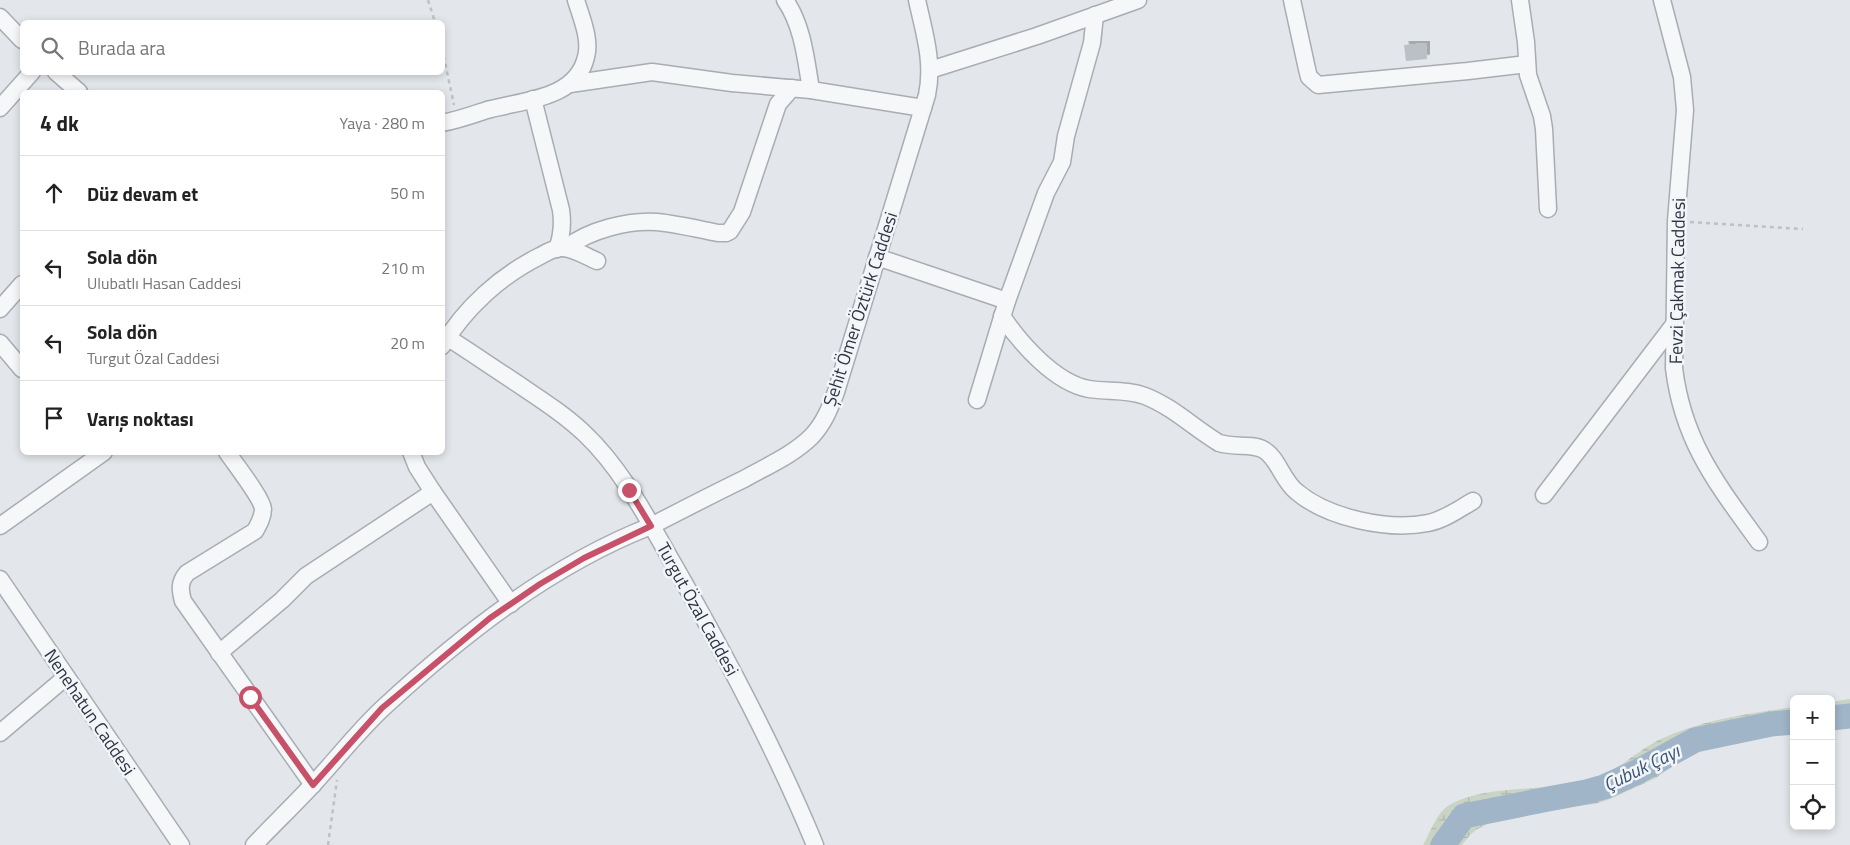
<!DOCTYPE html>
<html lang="tr">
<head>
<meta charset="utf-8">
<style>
	body { margin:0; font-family:"Titillium Web",sans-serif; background:#f6f6f6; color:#222 }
	.controls { position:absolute; right:15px; bottom:15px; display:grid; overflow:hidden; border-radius:8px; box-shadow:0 2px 8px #0003 }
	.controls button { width:45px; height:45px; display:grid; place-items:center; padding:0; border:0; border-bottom:1px solid #e0e0e0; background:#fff; color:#222; font:25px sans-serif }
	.stop { position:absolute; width:15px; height:15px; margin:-11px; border:4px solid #c65168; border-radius:50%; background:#fff }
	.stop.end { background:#c65168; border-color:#fff; box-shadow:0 1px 5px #0008 }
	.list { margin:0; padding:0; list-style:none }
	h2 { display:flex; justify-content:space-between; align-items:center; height:65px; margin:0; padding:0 20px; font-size:21px }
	h2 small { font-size:16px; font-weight:400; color:#767676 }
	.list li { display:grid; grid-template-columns:32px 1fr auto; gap:15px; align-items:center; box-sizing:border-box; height:75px; padding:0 20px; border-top:1px solid #e0e0e0 }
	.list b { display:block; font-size:19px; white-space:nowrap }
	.list p { margin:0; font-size:16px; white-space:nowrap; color:#767676 }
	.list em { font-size:16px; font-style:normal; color:#767676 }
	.icon { flex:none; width:28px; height:28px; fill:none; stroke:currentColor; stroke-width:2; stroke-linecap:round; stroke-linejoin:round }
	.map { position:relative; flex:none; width:1850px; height:845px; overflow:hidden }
	.search { position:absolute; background:#fff; box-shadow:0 2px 8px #0003; left:20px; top:20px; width:425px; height:55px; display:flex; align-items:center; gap:12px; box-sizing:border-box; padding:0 18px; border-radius:8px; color:#767676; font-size:19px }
	.panel { position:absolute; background:#fff; box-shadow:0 2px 8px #0003; left:20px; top:90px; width:425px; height:365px; border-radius:8px }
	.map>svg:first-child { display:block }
	.wetland { fill:url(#wetland-marsh) }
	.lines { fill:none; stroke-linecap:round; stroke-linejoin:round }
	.river { stroke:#a1b5c8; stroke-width:25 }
	.building { fill:#bbc0c7; filter:url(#shadow) }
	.minor-casing { stroke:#a8adb4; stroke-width:19 }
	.path { stroke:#bdc1c6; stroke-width:2.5; stroke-dasharray:4 4; stroke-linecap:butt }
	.minor { stroke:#f6f7f9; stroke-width:16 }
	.route { stroke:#c65168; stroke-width:6 }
	.labels { text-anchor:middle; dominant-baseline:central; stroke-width:5; stroke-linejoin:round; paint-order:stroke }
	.street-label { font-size:18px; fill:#2c3542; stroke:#f3f5f8 }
	.water-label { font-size:19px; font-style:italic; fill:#385573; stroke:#f3f5f8 }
</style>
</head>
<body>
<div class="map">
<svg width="1850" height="845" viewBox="0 0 1850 845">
	<defs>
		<pattern id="wetland-marsh" width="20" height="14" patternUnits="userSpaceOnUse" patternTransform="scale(1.25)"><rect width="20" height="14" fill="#c9d4c5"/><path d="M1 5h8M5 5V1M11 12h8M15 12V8" fill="none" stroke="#adb7aa"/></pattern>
		<filter id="shadow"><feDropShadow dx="4.5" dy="-4.5" stdDeviation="0" flood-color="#0004"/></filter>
	</defs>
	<rect width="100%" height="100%" fill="#e3e6ea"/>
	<!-- wetland -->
	<g class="wetland">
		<path d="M 1850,699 L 1850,728 L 1831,729 L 1831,702 Z"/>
		<path d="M 1794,707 L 1794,732 L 1696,751 L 1689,754 L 1656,778 L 1610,799 L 1595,804 L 1563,807 L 1495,820 L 1476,830 L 1470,835 L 1462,845 L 1423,845 C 1431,832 1436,812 1451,804 C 1488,784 1547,792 1589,781 C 1616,773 1636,751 1661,739 C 1701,720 1750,713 1794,707 Z"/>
	</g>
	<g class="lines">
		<!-- river -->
		<g class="river">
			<path d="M 1831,718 L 1850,716"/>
			<path d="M 1443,845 L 1464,816 L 1548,799 L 1586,792 L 1604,787 L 1637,772 L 1695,740 L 1771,724 L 1794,722"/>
		</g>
	</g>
	<!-- building -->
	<path class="building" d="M 1426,43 L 1427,59 L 1406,61 L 1404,45 Z"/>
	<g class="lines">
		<defs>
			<g id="minor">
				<path d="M 785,0 C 803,26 806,60 811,90"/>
				<path d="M 1292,0 L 1307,69 L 1309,77 L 1318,85 L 1468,71 L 1527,64"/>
				<path d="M 1520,0 L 1526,42 L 1528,75 L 1542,116 L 1544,129 L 1548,209"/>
				<path d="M 1662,0 L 1682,77 L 1685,110 L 1676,221 L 1674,368 C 1683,442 1717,484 1759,542"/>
				<path d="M 0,17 L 22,40"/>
				<path d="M 930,70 L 1037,36 L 1138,0"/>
				<path d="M 56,72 L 79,92"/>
				<path d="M 570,84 L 652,72 L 732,83 L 811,90 L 923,108"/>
				<path d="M 533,99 L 561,210 C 563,224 562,236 557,249"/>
				<path d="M 0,108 L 32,72"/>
				<path d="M 442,123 C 458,120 472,115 487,110 C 522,100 576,100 586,57 C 591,39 581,17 576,0"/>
				<path d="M 566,248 C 589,230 628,220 657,222 C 677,224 698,229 718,233 L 726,233 L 730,231 L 742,212 L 778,104 L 792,88"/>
				<path d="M 877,257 L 1007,301"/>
				<path d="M 0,309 L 22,284"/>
				<path d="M 1002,316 C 1020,343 1055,383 1089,389 C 1107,392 1127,389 1145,396 C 1173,407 1194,428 1219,443 C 1235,448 1253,443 1264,450 C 1278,458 1282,480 1297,492 C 1328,518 1388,531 1428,523 C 1444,520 1459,509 1473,501"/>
				<path d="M 442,334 C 466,349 489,365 512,380 C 537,397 563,413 585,434 C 623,470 648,520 674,565 C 726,656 775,748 815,845"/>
				<path d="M 0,343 L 22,369"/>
				<path d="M 442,346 C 465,308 500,276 540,256 C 546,253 553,248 561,248 C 572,247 587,257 597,261"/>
				<path d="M 977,400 L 1007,301 L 1046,193 L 1062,162 L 1066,136 L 1092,43 L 1095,15"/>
				<path d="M 227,452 C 235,464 262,498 263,509 C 263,517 259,524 255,531 L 187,573 C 179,582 180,590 183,601 L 313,785"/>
				<path d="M 411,452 L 417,467 L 433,492 L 511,604"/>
				<path d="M 1544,495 L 1675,323"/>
				<path d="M 0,526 L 104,452"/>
				<path d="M 0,579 L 181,845"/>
				<path d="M 219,653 L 282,600 L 306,576 L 433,492"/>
				<path d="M 0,733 L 66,677"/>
				<path d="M 254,845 C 275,823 297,802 317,780 C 339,756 360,729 384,707 C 462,635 551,565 651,526 C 682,510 713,494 744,479 C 767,466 793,455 812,436 C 824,423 830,408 836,392 L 927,95 C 934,62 924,32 917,0"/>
			</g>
		</defs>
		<!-- minor casing -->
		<use href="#minor" class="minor-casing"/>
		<!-- path -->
		<g class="path">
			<path d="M 428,0 L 435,22"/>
			<path d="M 442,48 L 454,105"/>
			<path d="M 1690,222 L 1803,229"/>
			<path d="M 328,845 L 337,780"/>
		</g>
		<!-- minor -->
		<use href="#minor" class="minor"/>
	</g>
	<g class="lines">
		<!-- route -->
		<path class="route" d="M 250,697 L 313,785 L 382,708 L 490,618 L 540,584 L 584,558 L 651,526 L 629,490"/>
	</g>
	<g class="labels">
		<!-- street labels -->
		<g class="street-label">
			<text transform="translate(1677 281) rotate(-89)">Fevzi Çakmak Caddesi</text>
			<text transform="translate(860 309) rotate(-72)">Şehit Ömer Öztürk Caddesi</text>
			<text transform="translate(698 609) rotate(61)">Turgut Özal Caddesi</text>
			<text transform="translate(90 712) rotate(56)">Nenehatun Caddesi</text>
		</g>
		<!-- water labels -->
		<g class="water-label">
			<text transform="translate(1641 767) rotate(-26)">Çubuk Çayı</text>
		</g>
	</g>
</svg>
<div class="controls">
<button>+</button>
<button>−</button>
<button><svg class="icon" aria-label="locate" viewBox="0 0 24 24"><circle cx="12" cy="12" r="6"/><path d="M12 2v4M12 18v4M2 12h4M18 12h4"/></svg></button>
</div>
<div class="stop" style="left:250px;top:697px"></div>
<div class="stop end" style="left:629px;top:490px"></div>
<div class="search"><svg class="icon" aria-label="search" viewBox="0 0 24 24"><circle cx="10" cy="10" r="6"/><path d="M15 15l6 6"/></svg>Burada ara</div>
<section class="panel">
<h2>4 dk<small>Yaya · 280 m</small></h2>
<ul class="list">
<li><svg class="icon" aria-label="ahead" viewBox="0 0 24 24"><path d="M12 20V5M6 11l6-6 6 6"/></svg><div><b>Düz devam et</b></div><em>50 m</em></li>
<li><svg class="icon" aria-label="left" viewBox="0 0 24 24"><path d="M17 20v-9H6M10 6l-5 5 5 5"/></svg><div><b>Sola dön</b><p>Ulubatlı Hasan Caddesi</p></div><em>210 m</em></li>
<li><svg class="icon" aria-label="left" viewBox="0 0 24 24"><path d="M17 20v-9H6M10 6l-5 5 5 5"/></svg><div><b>Sola dön</b><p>Turgut Özal Caddesi</p></div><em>20 m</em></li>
<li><svg class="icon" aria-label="arrive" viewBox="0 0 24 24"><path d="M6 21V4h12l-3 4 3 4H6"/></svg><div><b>Varış noktası</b></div></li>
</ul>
</section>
</div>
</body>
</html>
